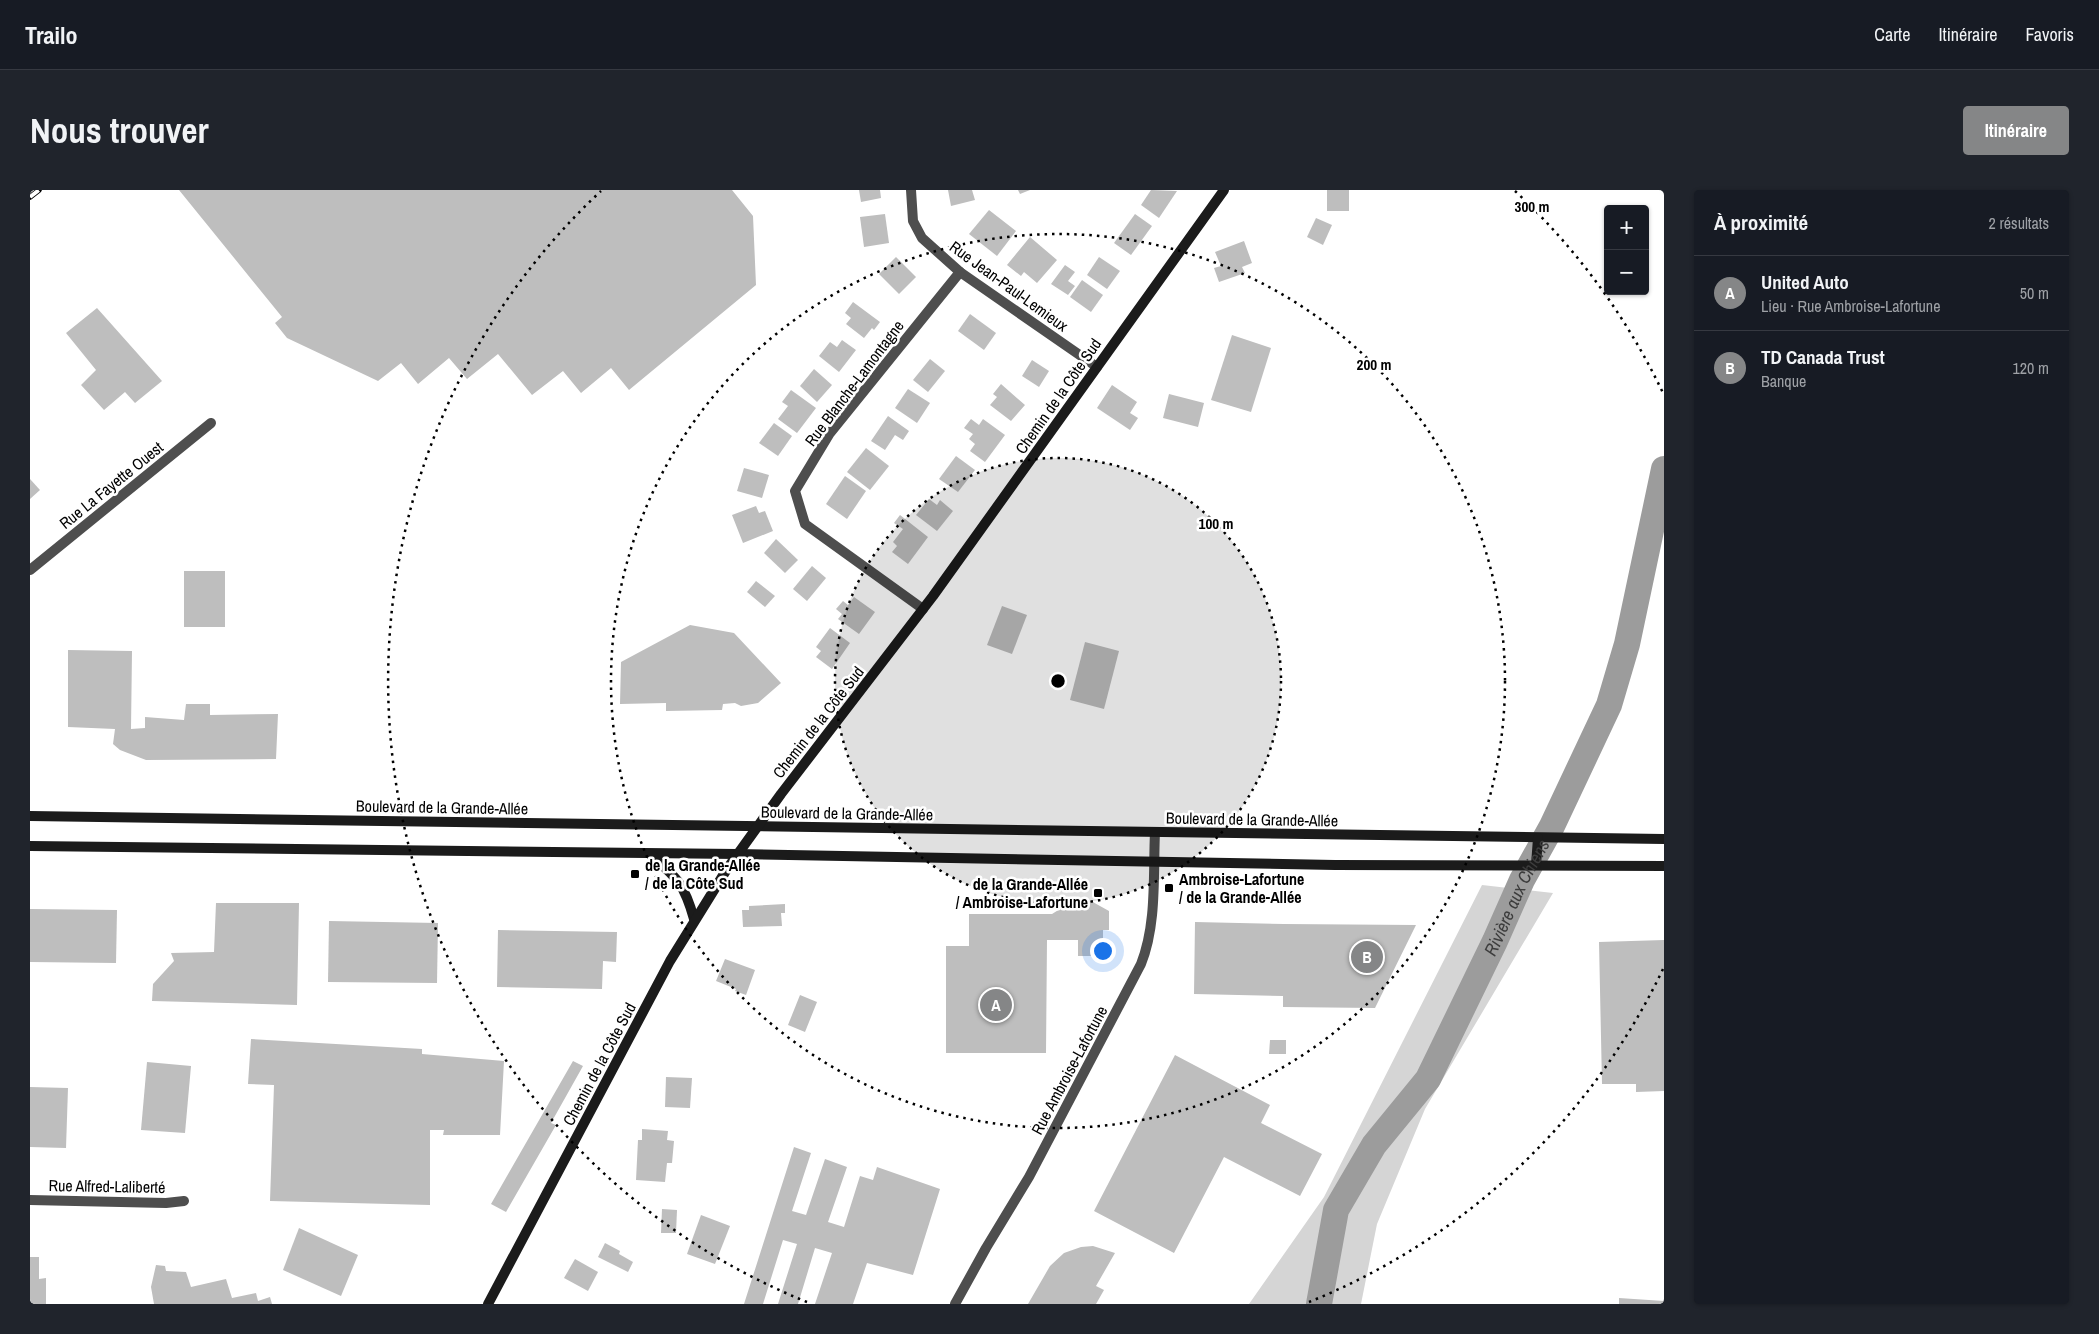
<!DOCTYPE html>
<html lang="fr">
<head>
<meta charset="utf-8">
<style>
	body { margin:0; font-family:"Archivo Narrow",sans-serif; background:#20242c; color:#f1f3f6 }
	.controls { position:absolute; right:15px; top:15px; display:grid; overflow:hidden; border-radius:5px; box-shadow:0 1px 4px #0004 }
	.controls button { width:45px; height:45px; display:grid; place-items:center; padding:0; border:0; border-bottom:1px solid #363941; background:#171b24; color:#f1f3f6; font:25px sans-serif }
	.you { position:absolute; left:1072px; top:760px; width:18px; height:18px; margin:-12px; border:4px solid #fff; border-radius:50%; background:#1a73e8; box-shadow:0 0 0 8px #1a73e833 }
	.badge { display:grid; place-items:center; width:32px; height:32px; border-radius:50%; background:#858687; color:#fff; font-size:16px; font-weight:700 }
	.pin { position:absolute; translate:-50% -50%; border:2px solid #fff; box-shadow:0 1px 5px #0006 }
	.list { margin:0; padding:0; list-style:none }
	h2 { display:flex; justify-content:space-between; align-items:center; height:65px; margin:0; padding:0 20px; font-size:21px }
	h2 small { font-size:16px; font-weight:400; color:#9ea1a6 }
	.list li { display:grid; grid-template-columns:32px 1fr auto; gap:15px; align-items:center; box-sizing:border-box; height:75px; padding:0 20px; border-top:1px solid #363941 }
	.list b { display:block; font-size:19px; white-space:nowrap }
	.list p { margin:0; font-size:16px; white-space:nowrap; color:#9ea1a6 }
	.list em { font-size:16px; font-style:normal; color:#9ea1a6 }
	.map { position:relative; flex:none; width:1634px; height:1114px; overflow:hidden; border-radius:5px }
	header { display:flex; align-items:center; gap:30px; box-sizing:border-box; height:70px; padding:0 25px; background:#171b24; border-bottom:1px solid #363941 }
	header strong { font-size:24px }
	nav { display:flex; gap:28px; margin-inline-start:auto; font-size:18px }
	.intro { display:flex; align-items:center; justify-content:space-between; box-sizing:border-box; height:120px; padding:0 30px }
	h1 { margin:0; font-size:35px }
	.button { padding:12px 22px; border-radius:5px; background:#858687; color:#fff; font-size:18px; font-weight:700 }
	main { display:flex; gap:30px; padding:0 30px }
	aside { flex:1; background:#171b24; border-radius:5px; box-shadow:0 1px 4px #0004 }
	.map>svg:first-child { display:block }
	.green { fill:#d5d5d5 }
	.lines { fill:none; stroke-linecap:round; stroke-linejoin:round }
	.river { stroke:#9c9c9c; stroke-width:26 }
	.building { fill:#bebebe }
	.street { stroke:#4e4e4e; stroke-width:10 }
	.secondary { stroke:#1b1b1b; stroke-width:10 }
	.rail-casing { stroke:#000; stroke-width:5.5 }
	.rail { stroke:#fff; stroke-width:4; stroke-dasharray:11; stroke-linecap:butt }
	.ring { fill:none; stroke:#000; stroke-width:2.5; stroke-dasharray:2.5 5 }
	.poi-dot { fill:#000; stroke:#fff; stroke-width:2 }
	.labels { text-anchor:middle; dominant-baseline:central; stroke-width:5; stroke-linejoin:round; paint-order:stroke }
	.street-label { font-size:16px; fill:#000; stroke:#fff }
	.poi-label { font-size:16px; font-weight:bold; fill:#000; stroke:#fff; text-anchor:start }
	.water-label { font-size:18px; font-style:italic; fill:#3d3d3d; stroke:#fff }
	.centre { fill:#000; stroke:#fff; stroke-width:2.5 }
	.ring-label { font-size:15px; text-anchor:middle; font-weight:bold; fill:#000; stroke:#fff; stroke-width:5; stroke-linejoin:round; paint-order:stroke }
</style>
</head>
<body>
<header>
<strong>Trailo</strong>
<nav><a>Carte</a><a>Itinéraire</a><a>Favoris</a></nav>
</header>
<div class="intro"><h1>Nous trouver</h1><a class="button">Itinéraire</a></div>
<main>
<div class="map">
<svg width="1634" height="1114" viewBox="0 0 1634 1114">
	<rect width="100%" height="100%" fill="#fff"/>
	<!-- green -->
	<path class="green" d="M 1452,695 L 1523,703 L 1395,919 L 1347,1034 L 1331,1114 L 1219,1114 L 1294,1007 Z"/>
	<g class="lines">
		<!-- river -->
		<path class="river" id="s1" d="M 1289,1114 L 1306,1020 L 1344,955 L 1398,889 L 1465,751 L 1492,690 L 1522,636 L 1579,515 L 1597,454 L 1634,279"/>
	</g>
	<!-- building -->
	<g class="building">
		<path d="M 149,0 L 702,0 L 723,26 L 726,95 L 599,200 L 581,178 L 551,203 L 533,181 L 502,205 L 468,164 L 437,189 L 419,168 L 388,194 L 371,173 L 348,191 L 257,148 L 245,133 L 252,127 Z"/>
		<path d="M 829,0 L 850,0 L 851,8 L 831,12 Z"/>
		<path d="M 918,0 L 942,0 L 945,10 L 921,16 Z"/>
		<path d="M 988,0 L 1000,0 L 990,4 Z"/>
		<path d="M 1121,0 L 1147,1 L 1129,28 L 1111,15 Z"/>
		<rect x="1297" y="0" width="22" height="21"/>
		<path d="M 959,20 L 986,41 L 967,66 L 939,44 Z"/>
		<path d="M 855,24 L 859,53 L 834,57 L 830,27 Z"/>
		<path d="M 1105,24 L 1122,36 L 1101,65 L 1084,53 Z"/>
		<path d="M 1286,28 L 1302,35 L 1293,55 L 1277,47 Z"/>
		<path d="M 1000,47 L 1027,70 L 1007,93 L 994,82 L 991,86 L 977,75 Z"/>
		<path d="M 1214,51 L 1222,73 L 1212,77 L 1215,83 L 1189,92 L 1184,78 L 1191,76 L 1185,62 Z"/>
		<path d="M 866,67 L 886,87 L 869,104 L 849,84 Z"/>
		<path d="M 1069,67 L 1090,81 L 1077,99 L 1057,85 Z"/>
		<path d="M 1035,75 L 1045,82 L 1038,91 L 1045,96 L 1038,105 L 1021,94 Z"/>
		<path d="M 1052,90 L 1073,105 L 1061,122 L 1040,107 Z"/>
		<path d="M 823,112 L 850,132 L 844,140 L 842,138 L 834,148 L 816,134 L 821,128 L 815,123 Z"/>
		<path d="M 67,118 L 132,191 L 105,213 L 95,202 L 74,220 L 51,195 L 66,180 L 36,143 Z"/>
		<path d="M 940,124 L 966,143 L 954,160 L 928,141 Z"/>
		<path d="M 1202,145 L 1241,158 L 1221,222 L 1181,210 Z"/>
		<path d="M 812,150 L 826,160 L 809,182 L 789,166 L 800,152 L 807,157 Z"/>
		<path d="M 900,169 L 915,181 L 898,202 L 883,190 Z"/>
		<path d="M 1002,170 L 1019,181 L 1009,197 L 992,186 Z"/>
		<path d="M 784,179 L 802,195 L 787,212 L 770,196 Z"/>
		<path d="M 971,194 L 995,215 L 981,231 L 960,215 L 967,207 L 963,204 Z"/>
		<path d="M 1082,195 L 1107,212 L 1100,223 L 1108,228 L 1100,240 L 1067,218 Z"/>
		<path d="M 878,199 L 900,213 L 887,233 L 865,218 Z"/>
		<path d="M 761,200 L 786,218 L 767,243 L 748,229 L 758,216 L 752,212 Z"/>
		<path d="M 1139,204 L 1174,213 L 1168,237 L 1133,228 Z"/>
		<path d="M 858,226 L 879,241 L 873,250 L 865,245 L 855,260 L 841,251 Z"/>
		<path d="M 941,229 L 949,235 L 953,229 L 975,245 L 955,272 L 940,261 L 945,254 L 939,249 L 943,244 L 934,238 Z"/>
		<path d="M 744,233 L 762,246 L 748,266 L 729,253 Z"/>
		<path d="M 836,258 L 859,276 L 840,300 L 817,282 Z"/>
		<path d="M 926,266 L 945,280 L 928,302 L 909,289 Z"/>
		<path d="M 714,278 L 739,285 L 732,308 L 707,301 Z"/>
		<path d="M 815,286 L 836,301 L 817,329 L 796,314 Z"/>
		<path d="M 0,289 L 10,300 L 0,309 Z"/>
		<path d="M 899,309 L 907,315 L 910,310 L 923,321 L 907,341 L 886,325 Z"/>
		<path d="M 726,316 L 729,323 L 735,321 L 743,341 L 713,353 L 702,325 Z"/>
		<path d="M 870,325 L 898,347 L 878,374 L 862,362 L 867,356 L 863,352 L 873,339 L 864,333 Z"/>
		<path d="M 746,349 L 768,370 L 755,383 L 734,363 Z"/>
		<path d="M 782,376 L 796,388 L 777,411 L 763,399 Z"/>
		<rect x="154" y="381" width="41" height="56"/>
		<path d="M 726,391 L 745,406 L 735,417 L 717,402 Z"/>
		<path d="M 824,407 L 845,422 L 829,444 L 808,429 L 812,424 L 806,419 L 813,411 L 818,415 Z"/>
		<path d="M 972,416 L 997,425 L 982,464 L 957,455 Z"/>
		<path d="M 660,435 L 704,443 L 751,493 L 728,513 L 711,516 L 705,513 L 693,514 L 692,520 L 636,521 L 636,513 L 590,514 L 591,472 Z"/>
		<path d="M 800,438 L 820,453 L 802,479 L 786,467 L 791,461 L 786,457 Z"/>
		<path d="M 1055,452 L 1089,461 L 1074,519 L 1040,510 Z"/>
		<path d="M 38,460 L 102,461 L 101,539 L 115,538 L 115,527 L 154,530 L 156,514 L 180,514 L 180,525 L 248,524 L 246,569 L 116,570 L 90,560 L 83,554 L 85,539 L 38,537 Z"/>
		<path d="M 1061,711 L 1079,721 L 1079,740 L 1073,740 L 1073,766 L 1048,766 L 1048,750 L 1017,750 L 1016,863 L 916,863 L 916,756 L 939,756 L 939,724 L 1022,724 L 1038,714 Z"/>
		<path d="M 186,713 L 269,713 L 267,815 L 122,811 L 123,794 L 144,771 L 141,763 L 184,762 Z"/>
		<path d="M 755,714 L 755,723 L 751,723 L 752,736 L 713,737 L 712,720 L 719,720 L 719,716 Z"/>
		<path d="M 0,719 L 87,720 L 86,773 L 0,772 Z"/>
		<path d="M 299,731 L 408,733 L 407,793 L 298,792 Z"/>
		<path d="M 1165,732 L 1254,734 L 1386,735 L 1345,818 L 1253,817 L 1253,806 L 1164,804 Z"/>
		<path d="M 468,740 L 587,742 L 586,772 L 573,771 L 572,799 L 467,797 Z"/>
		<path d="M 1634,750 L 1634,901 L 1606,902 L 1606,894 L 1572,894 L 1569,752 Z"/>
		<path d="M 695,769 L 725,780 L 716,805 L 705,801 L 706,799 L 686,791 Z"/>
		<path d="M 770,805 L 787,812 L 775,842 L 758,835 Z"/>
		<path d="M 221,849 L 392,859 L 392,864 L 474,871 L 470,945 L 413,945 L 414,940 L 400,940 L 400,1015 L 240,1011 L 244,895 L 218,894 Z"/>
		<path d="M 1240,850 L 1256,850 L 1256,864 L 1239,864 Z"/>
		<path d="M 1145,865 L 1240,915 L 1231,933 L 1292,964 L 1270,1006 L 1194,967 L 1144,1063 L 1064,1021 Z"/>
		<path d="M 543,871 L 553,876 L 521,933 L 526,935 L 476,1022 L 461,1014 Z"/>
		<path d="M 117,872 L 161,876 L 155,943 L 111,940 Z"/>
		<path d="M 636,887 L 662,888 L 660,918 L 635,917 Z"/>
		<path d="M 0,897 L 38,898 L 36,958 L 0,957 Z"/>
		<path d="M 612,939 L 638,941 L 637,950 L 644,951 L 642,973 L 637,973 L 635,992 L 606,990 L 608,950 L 612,950 Z"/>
		<path d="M 764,957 L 781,963 L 762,1021 L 776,1025 L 795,969 L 817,977 L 798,1032 L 814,1037 L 830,986 L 843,990 L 847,977 L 910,999 L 883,1085 L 837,1073 L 823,1114 L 785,1114 L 802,1063 L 785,1058 L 768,1114 L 748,1114 L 767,1054 L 753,1050 L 733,1114 L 714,1114 Z"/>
		<path d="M 632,1019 L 647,1020 L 646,1043 L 631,1043 Z"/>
		<path d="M 671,1025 L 700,1036 L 685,1074 L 657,1064 Z"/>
		<path d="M 269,1038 L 328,1065 L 311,1106 L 253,1080 Z"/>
		<path d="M 575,1053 L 590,1061 L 589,1064 L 603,1072 L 598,1082 L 568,1067 Z"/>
		<path d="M 1063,1056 L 1085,1063 L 1066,1096 L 1074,1100 L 1066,1114 L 998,1114 L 1020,1076 L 1034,1063 L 1051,1057 Z"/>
		<path d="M 0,1067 L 9,1067 L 9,1089 L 16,1088 L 16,1114 L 0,1114 Z"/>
		<path d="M 545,1069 L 568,1082 L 558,1101 L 534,1088 Z"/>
		<path d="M 126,1075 L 135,1076 L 136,1081 L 156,1082 L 161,1097 L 196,1089 L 202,1108 L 226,1103 L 228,1111 L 240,1107 L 242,1114 L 124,1114 L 121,1097 Z"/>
		<path d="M 1589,1108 L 1634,1111 L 1634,1114 L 1589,1114 Z"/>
	</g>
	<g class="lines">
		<!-- street -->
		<g class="street">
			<path d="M 881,0 L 883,31 L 892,48 L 930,82 L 1067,177"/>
			<path d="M 0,380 L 181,233"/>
			<path d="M 893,419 L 775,334 L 765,301 L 800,243 L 930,82"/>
			<path d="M 0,1010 L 136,1013 L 154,1011"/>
			<path d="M 925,1114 L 956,1058 L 999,987 L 1111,774 C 1127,734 1123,685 1125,642"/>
		</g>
		<!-- secondary -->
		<g class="secondary">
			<path d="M 0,626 L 1634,649"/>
			<path d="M 0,656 L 707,664 L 1305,675 L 1634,676"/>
			<path d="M 620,664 C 647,688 654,693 664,729"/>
			<path d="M 1506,675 L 1508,648"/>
			<path d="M 458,1114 L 640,771 L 697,679 L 751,604 L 903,406 L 1194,0"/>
		</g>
		<defs>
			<path id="rail" d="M 0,7 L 9,0"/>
		</defs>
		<!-- rail casing -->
		<use href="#rail" class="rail-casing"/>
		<!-- rail -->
		<use href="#rail" class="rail"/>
	</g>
	<!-- distance rings -->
	<circle cx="1028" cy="491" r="223" fill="#000" fill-opacity=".12"/>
	<g class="ring">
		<circle cx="1028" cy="491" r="223"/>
		<circle cx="1028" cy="491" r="447"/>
		<path d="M1633 779A670 670 0 0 1 1279 1112M777 1112A670 670 0 0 1 571 1M1485 1A670 670 0 0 1 1633 203"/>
	</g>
	<!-- markers -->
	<g class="poi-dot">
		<rect x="600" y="679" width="10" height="10" rx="2.5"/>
		<rect x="1134" y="693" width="10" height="10" rx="2.5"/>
		<rect x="1063" y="698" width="10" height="10" rx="2.5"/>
	</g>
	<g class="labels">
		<!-- street labels -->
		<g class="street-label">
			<text transform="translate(979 96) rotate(36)">Rue Jean-Paul-Lemieux</text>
			<text transform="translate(824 193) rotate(-53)">Rue Blanche-Lamontagne</text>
			<text transform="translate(1028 206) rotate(-55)">Chemin de la Côte Sud</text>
			<text transform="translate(81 295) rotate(-39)">Rue La Fayette Ouest</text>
			<text transform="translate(788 532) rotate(-52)">Chemin de la Côte Sud</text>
			<text transform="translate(412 617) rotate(1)">Boulevard de la Grande-Allée</text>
			<text transform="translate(817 623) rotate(1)">Boulevard de la Grande-Allée</text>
			<text transform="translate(1222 629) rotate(1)">Boulevard de la Grande-Allée</text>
			<text transform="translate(569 874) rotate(-62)">Chemin de la Côte Sud</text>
			<text transform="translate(1039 880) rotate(-62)">Rue Ambroise-Lafortune</text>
			<text transform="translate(77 996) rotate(1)">Rue Alfred-Laliberté</text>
		</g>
		<!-- poi labels -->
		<g class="poi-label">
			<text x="615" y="675">de la Grande-Allée<tspan x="615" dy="18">/ de la Côte Sud</tspan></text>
			<text x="1149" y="689">Ambroise-Lafortune<tspan x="1149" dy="18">/ de la Grande-Allée</tspan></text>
			<text x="1058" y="694" text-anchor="end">de la Grande-Allée<tspan x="1058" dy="18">/ Ambroise-Lafortune</tspan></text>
		</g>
		<!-- water labels -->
		<g class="water-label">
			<text stroke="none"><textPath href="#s1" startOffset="458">Rivière aux Chiens</textPath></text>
		</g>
	</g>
	<circle cx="1028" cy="491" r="8" class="centre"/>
	<g class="ring-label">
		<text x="1502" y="22">300 m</text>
		<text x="1344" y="180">200 m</text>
		<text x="1186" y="339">100 m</text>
	</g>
</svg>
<div class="controls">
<button>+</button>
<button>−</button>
</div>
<div class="you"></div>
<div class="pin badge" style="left:966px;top:815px">A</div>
<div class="pin badge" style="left:1337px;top:767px">B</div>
</div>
<aside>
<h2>À proximité<small>2 résultats</small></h2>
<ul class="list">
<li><span class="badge">A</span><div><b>United Auto</b><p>Lieu · Rue Ambroise-Lafortune</p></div><em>50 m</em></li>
<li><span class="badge">B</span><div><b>TD Canada Trust</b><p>Banque</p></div><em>120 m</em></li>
</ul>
</aside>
</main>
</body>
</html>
